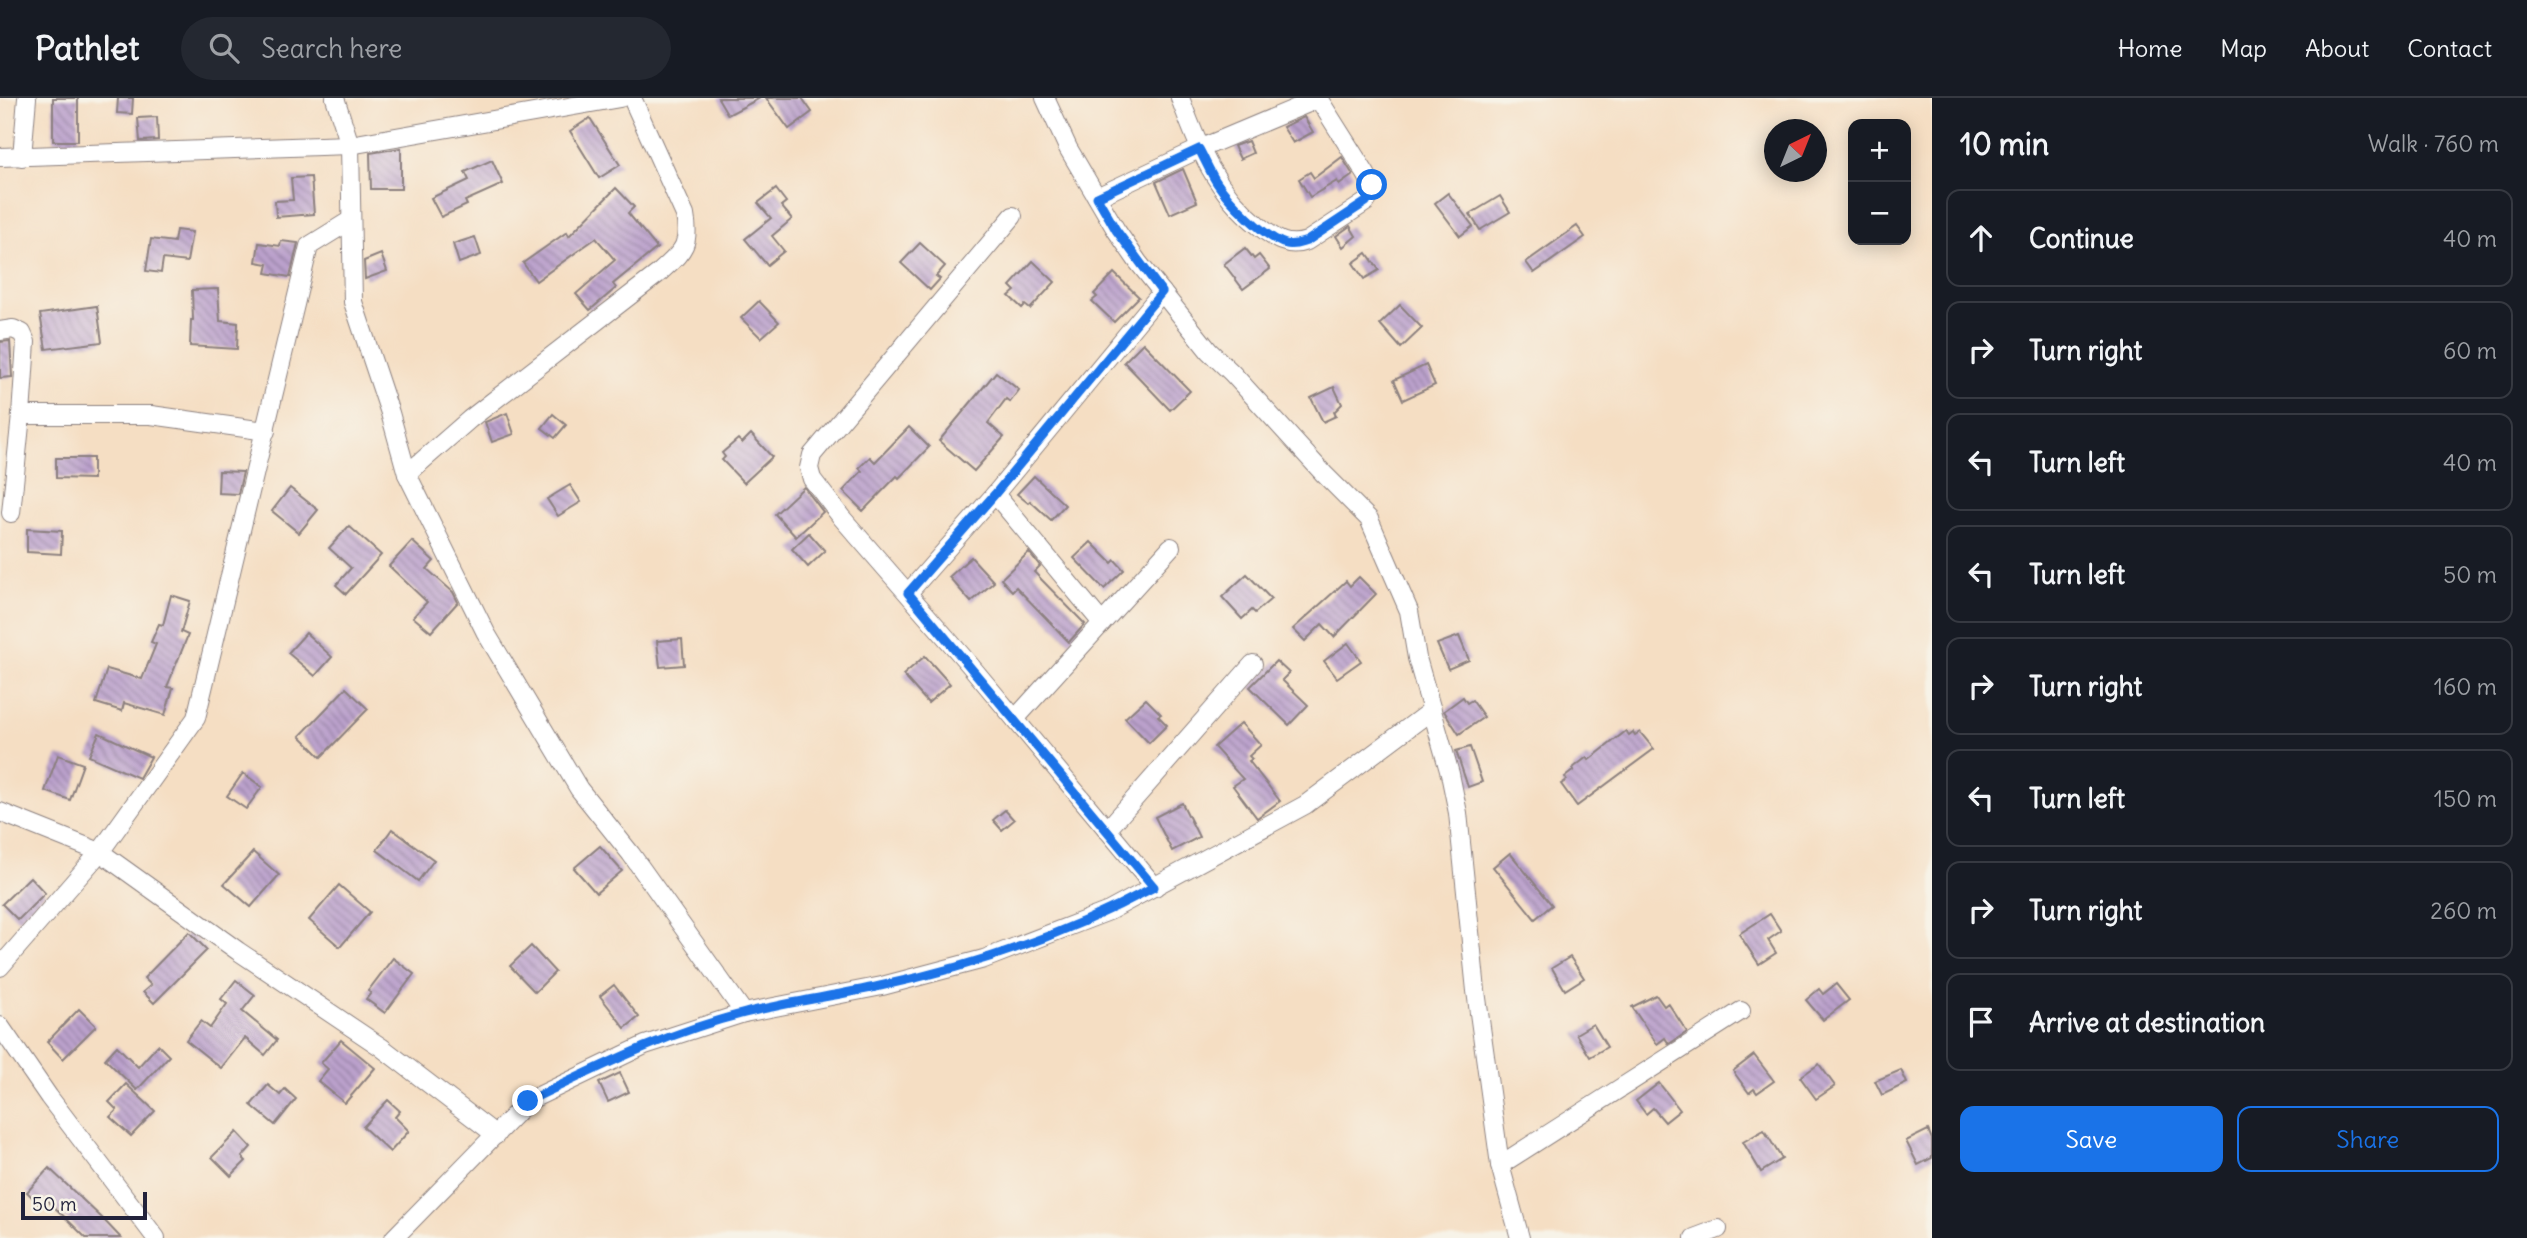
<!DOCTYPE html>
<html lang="en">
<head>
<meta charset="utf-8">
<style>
	body { margin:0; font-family:Delius,sans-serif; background:#242831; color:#f1f3f6 }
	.controls { position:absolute; right:21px; top:21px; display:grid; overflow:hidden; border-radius:14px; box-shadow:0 4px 18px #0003 }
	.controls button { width:63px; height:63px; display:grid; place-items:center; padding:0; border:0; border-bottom:2px solid #363941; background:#171b24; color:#f1f3f6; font:35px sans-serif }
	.compass { position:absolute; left:1764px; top:21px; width:63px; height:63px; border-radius:50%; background:#171b24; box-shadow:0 4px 18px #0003; rotate:43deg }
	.scale { position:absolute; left:21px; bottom:18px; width:126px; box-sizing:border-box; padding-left:7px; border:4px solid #22223b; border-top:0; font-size:19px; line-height:24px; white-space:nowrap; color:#22223b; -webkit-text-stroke:5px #f7f3e8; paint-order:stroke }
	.stop { position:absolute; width:21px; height:21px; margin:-16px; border:5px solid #1a73e8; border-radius:50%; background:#fff }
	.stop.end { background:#1a73e8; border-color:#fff; box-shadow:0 2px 7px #0008 }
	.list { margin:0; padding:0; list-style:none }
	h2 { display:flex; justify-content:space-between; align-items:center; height:91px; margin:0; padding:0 28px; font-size:30px }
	h2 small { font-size:23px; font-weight:400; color:#9ea1a6 }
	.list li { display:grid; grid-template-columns:46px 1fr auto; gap:21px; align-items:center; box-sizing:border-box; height:98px; margin:0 14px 14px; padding:0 14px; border:2px solid #363941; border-radius:14px }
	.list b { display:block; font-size:26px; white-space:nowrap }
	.list em { font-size:23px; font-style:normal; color:#9ea1a6 }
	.actions { display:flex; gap:14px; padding:21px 28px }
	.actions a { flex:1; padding:16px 0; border:2px solid #1a73e8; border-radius:14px; text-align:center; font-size:24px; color:#1a73e8 }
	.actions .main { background:#1a73e8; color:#fff }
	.icon { flex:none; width:38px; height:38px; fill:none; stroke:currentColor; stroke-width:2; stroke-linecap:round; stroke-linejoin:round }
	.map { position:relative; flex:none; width:1932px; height:1140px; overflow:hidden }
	header { display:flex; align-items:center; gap:42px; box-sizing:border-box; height:98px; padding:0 35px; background:#171b24; border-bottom:2px solid #363941 }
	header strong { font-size:33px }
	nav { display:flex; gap:38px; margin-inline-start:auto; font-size:24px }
	.search { width:490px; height:63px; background:#242831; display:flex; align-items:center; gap:18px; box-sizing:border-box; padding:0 24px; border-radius:38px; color:#9ea1a6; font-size:26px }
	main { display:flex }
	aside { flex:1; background:#171b24 }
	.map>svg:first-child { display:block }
	.building { fill:url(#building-back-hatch) }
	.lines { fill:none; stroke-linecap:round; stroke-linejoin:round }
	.minor-casing { stroke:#8c807f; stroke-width:20 }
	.minor { stroke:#fff; stroke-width:18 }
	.route { stroke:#1a73e8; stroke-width:9 }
</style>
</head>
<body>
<header>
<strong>Pathlet</strong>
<div class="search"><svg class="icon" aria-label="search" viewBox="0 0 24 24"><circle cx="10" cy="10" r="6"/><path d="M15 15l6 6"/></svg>Search here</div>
<nav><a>Home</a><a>Map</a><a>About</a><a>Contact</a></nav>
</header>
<main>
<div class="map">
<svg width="1932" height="1140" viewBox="0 0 1932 1140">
	<defs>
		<pattern id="building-back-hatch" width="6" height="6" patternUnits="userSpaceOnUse" patternTransform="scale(1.75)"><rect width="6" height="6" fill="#bba1cc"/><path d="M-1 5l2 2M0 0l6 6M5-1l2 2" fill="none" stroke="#9883a7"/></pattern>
	</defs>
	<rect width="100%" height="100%" fill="#f7f3e8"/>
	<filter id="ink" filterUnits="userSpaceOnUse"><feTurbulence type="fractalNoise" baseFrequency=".0143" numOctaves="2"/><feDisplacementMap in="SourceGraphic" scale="14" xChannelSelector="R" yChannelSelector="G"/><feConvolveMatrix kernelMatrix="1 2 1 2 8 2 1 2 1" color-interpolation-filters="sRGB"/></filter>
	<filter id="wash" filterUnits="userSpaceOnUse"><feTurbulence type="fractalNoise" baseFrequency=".00686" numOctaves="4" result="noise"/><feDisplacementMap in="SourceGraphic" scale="28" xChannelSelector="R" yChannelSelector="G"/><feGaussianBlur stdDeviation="1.57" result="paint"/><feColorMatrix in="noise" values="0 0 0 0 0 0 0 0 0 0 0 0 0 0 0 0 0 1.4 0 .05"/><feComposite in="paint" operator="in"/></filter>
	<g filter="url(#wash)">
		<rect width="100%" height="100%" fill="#f5dec3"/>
		<g id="blocks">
			<!-- building -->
			<g class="building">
				<rect x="53" y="0" width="25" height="43"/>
				<path d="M 118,0 L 133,0 L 132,16 L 117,15 Z"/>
				<path d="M 718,0 L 760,0 L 728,17 Z"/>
				<path d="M 766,0 L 802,0 L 812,14 L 789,31 Z"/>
				<path d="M 157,19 L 158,42 L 140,43 L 138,20 Z"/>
				<path d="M 1304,19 L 1313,34 L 1293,45 L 1283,29 Z"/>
				<path d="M 590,20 L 620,67 L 599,80 L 570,33 Z"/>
				<path d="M 1248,43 L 1253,55 L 1240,61 L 1234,48 Z"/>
				<path d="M 401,50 L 401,91 L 371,91 L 370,55 Z"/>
				<path d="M 1342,59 L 1353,77 L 1339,87 L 1337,83 L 1310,99 L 1299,81 L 1310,74 L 1314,80 Z"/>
				<path d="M 492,62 L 503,86 L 465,103 L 467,107 L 441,119 L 431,100 L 469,82 L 465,74 Z"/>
				<path d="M 1183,71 L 1197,104 L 1170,116 L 1156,84 Z"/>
				<path d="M 311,79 L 314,116 L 276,119 L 275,103 L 293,102 L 291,80 Z"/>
				<path d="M 616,90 L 634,109 L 628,115 L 657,150 L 613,186 L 616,190 L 590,212 L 576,196 L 615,162 L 596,140 L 536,183 L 523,165 L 567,134 L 569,138 Z"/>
				<path d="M 776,91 L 786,104 L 781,108 L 792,121 L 772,138 L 784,153 L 767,167 L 745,141 L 771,120 L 758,105 Z"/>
				<path d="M 1448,95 L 1473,128 L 1460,138 L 1435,105 Z"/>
				<path d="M 1500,98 L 1510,114 L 1480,132 L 1470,116 Z"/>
				<path d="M 1350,128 L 1356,138 L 1343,149 L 1336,138 Z"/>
				<path d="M 1577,128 L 1585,139 L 1534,175 L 1526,164 Z"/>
				<path d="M 176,132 L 192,134 L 187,164 L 163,161 L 161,175 L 146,173 L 151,141 L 174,144 Z"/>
				<path d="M 475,139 L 481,157 L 459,165 L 453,146 Z"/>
				<path d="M 281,143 L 298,145 L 290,179 L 266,175 L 268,166 L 256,164 L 259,145 L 280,148 Z"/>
				<path d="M 920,145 L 945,168 L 936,178 L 940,181 L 930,192 L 901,165 Z"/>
				<path d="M 1245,150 L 1254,161 L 1259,157 L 1270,171 L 1243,191 L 1224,166 Z"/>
				<path d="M 1367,155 L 1379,172 L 1364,181 L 1353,165 Z"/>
				<path d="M 381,156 L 387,173 L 365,181 L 364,163 Z"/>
				<path d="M 1033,163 L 1055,184 L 1030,211 L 1025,207 L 1022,210 L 1009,198 L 1015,193 L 1010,188 Z"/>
				<path d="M 1114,175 L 1139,199 L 1114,224 L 1092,203 L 1097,199 L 1094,196 Z"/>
				<path d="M 218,191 L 220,223 L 238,225 L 237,251 L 190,248 L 191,222 L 193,222 L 192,192 Z"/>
				<path d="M 759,203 L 779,224 L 761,240 L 741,220 Z"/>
				<path d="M 1400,207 L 1422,230 L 1401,250 L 1380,226 Z"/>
				<path d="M 97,208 L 102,244 L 46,251 L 40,216 Z"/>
				<path d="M 10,243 L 12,279 L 0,280 L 0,244 Z"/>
				<path d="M 1143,245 L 1190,293 L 1170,312 L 1124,264 Z"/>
				<path d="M 1426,267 L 1435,287 L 1403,302 L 1394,282 Z"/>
				<path d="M 996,274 L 1019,292 L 1010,304 L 1006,301 L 988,325 L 1004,339 L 974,373 L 939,343 Z"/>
				<path d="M 1334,289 L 1342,306 L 1334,314 L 1336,318 L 1323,324 L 1311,300 Z"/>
				<path d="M 507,315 L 514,336 L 492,344 L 485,324 Z"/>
				<path d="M 553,316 L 566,327 L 555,340 L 542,330 Z"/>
				<path d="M 909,329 L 929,349 L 899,380 L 897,378 L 863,413 L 843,393 L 862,373 L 859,370 L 870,359 L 875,364 Z"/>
				<path d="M 751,336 L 772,359 L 744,385 L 722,362 L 725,359 L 722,355 L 738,341 L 742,345 Z"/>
				<path d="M 56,360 L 93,360 L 93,381 L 56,380 Z"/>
				<path d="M 219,373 L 243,374 L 238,396 L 218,395 Z"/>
				<path d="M 1034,378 L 1065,407 L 1051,422 L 1030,403 L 1028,405 L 1017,396 Z"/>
				<path d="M 570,387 L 581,404 L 558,418 L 547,401 Z"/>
				<path d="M 804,389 L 823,414 L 796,439 L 775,416 Z"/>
				<path d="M 290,390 L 318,412 L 299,435 L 272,413 Z"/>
				<path d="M 349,428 L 381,457 L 346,496 L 336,487 L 351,470 L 329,450 Z"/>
				<path d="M 27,431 L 62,433 L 61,456 L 27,454 Z"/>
				<path d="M 809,435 L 825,453 L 808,469 L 792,451 Z"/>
				<path d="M 412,443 L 434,463 L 427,471 L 453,494 L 458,504 L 431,534 L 413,519 L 427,504 L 389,468 Z"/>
				<path d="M 1091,444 L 1112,465 L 1115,462 L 1124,472 L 1104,491 L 1074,460 Z"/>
				<path d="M 1029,454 L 1040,468 L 1034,474 L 1085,526 L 1069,544 L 1016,489 L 1012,493 L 1001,481 Z"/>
				<path d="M 971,459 L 994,484 L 971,504 L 949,479 Z"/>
				<path d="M 1247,476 L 1271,501 L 1255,515 L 1252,512 L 1242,521 L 1222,499 Z"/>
				<path d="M 1359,479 L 1376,496 L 1334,539 L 1322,526 L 1305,543 L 1293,531 L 1346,483 L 1350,488 Z"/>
				<path d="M 171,497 L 190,503 L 181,534 L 188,537 L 167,589 L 173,590 L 165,617 L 124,605 L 122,613 L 96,605 L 107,571 L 142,581 L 156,546 L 151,544 L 159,526 L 163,527 Z"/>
				<path d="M 306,535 L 332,559 L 315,578 L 288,555 Z"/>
				<path d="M 1459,538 L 1469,562 L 1448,571 L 1437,546 Z"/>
				<path d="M 682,541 L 684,567 L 660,569 L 657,543 Z"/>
				<path d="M 1348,545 L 1361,563 L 1337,580 L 1324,563 Z"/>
				<path d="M 925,558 L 950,586 L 928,605 L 903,577 Z"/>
				<path d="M 1276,563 L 1289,575 L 1282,582 L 1308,607 L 1289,627 L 1250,589 Z"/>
				<path d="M 346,590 L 368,611 L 321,659 L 300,638 Z"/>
				<path d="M 1463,599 L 1467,605 L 1472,602 L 1484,619 L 1459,636 L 1444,613 Z"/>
				<path d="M 1146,601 L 1161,616 L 1158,618 L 1167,627 L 1149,645 L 1125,620 Z"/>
				<path d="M 1241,625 L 1261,647 L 1249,658 L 1252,661 L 1249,663 L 1280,703 L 1257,720 L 1233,688 L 1243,681 L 1214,649 Z"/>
				<path d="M 1626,633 L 1629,637 L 1633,634 L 1635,637 L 1640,634 L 1654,651 L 1577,708 L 1561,686 L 1567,682 L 1565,679 L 1574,672 L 1573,670 L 1587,659 L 1589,662 Z"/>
				<path d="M 99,635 L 151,659 L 139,680 L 89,658 Z"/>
				<path d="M 1470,649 L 1482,684 L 1468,689 L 1456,653 Z"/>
				<path d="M 58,657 L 83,666 L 70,702 L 45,693 Z"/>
				<path d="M 243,675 L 262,689 L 246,711 L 227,698 Z"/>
				<path d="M 1182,705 L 1199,739 L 1172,753 L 1155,719 Z"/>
				<path d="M 1005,712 L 1014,722 L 1002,732 L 993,722 Z"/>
				<path d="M 392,731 L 434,762 L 418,783 L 377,752 Z"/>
				<path d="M 600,748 L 622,773 L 596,795 L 574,770 Z"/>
				<path d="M 253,754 L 279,777 L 251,809 L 224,786 Z"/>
				<path d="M 1510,755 L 1552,807 L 1535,821 L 1493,769 Z"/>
				<path d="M 30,779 L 45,795 L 18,822 L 2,806 Z"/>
				<path d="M 339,787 L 370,814 L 340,849 L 309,822 Z"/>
				<path d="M 1770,816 L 1781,833 L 1768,842 L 1776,855 L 1759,866 L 1739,836 Z"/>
				<path d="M 189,834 L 207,852 L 154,905 L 143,894 L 151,887 L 144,880 Z"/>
				<path d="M 531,848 L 555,874 L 535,894 L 510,868 Z"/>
				<path d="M 1570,859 L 1584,880 L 1565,892 L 1552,870 Z"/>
				<path d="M 393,860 L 414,876 L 385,915 L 366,901 L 371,895 L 368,893 Z"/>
				<path d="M 236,882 L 255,897 L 242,913 L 277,942 L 265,957 L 245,940 L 221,970 L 186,942 L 201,923 L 210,930 L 227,906 L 221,901 Z"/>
				<path d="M 1836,886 L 1849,902 L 1823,922 L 1806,902 L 1819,891 L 1823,896 Z"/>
				<path d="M 614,887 L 639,919 L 625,930 L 600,898 Z"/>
				<path d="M 1656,897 L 1664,908 L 1668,905 L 1687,934 L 1669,946 L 1665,940 L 1657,946 L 1632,909 Z"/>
				<path d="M 79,911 L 96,928 L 63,961 L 47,944 Z"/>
				<path d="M 1593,926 L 1607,949 L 1590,959 L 1576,936 Z"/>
				<path d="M 341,942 L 375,970 L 345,1005 L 318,983 L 328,971 L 321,965 Z"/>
				<path d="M 158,947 L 169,958 L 137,992 L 105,961 L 117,948 L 138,969 Z"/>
				<path d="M 1754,957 L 1774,983 L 1757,995 L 1754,991 L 1749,995 L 1733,973 Z"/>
				<path d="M 1819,966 L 1835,988 L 1816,1001 L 1800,979 Z"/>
				<path d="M 1901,972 L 1907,985 L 1882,997 L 1875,983 Z"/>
				<path d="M 620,975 L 629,994 L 608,1004 L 599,985 Z"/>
				<path d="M 1659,985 L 1680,1012 L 1665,1024 L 1653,1010 L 1646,1016 L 1636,1003 Z"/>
				<path d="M 126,986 L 155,1013 L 131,1038 L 110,1019 L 117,1012 L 109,1004 Z"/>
				<path d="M 268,987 L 280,997 L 285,991 L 296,1001 L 275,1027 L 251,1007 Z"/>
				<path d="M 388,1002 L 400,1013 L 395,1019 L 409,1033 L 390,1054 L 363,1029 Z"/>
				<path d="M 1764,1032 L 1782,1061 L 1761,1074 L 1743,1044 Z"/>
				<path d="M 1928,1032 L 1932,1041 L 1932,1060 L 1918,1067 L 1906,1043 Z"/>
				<path d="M 237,1034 L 251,1049 L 242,1059 L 246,1063 L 231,1078 L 212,1059 Z"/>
				<path d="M 49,1070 L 102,1120 L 121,1140 L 86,1140 L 45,1100 L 39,1106 L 27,1094 Z"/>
			</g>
		</g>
	</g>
	<g filter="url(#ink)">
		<use href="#blocks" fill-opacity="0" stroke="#8c807f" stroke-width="2"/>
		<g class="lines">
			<defs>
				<g id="minor">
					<path d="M 335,0 L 350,47 L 353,204 L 390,315 L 407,376 L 486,535 L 579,691 L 631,756 L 744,915"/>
					<path d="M 1045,0 L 1068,50 L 1116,132 L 1138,164 L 1209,253 L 1232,275 L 1324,376 L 1369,421 L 1409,513 L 1417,560 L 1450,676 L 1458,715 L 1476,893 L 1500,1067 L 1520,1140"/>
					<path d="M 1180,0 C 1199,51 1215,93 1259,128 C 1275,141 1287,150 1307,143 L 1366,104 L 1372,95 L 1372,87 L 1366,76 L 1318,0"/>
					<path d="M 0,59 L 350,47 L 620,0"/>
					<path d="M 22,59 L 27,0"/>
					<path d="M 1097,99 L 1199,51 L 1318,1"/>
					<path d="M 1013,118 L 812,357 L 809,370 L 812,381 L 842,420 L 969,566 L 1155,789"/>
					<path d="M 0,233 L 13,231 L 22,235 L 26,244 L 21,317 L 11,415"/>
					<path d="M 21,317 L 151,317 L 266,333"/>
					<path d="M 407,376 L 470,321 L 659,175 C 681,154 691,150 685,117 L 632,0"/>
					<path d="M 995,396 L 1102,525"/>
					<path d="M 908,495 L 995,396 L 1162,194"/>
					<path d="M 1015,621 L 1171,449"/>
					<path d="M 0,714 L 100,754 L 238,853 L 381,949 L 496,1037"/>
					<path d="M 1107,732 L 1253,566"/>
					<path d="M 0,869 L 100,754 L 196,620 L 309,148 L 351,122"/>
					<path d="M 0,928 L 49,999 L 156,1140"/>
					<path d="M 1500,1067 L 1741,913"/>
					<path d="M 394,1140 L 528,1003 L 645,947 L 744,915 L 882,888 L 984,861 L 1109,813 L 1305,707 L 1432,612"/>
					<path d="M 1694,1140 L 1718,1131"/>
				</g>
			</defs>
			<!-- minor casing -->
			<use href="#minor" class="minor-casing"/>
			<!-- minor -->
			<use href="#minor" class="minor"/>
		</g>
	</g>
	<g class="lines" filter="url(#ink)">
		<!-- route -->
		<path class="route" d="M 528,1003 C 599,969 668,934 745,915 C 789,904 835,898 880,888 C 975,868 1069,835 1154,789 L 908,495 L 995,396 L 1162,194 L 1116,132 L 1097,99 L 1199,51 C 1205,62 1210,74 1217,85 C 1228,102 1266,141 1286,146 C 1294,148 1300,145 1307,143 L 1366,104 L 1372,95 L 1372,87"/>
	</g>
</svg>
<div class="controls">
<button>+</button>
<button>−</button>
</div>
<svg class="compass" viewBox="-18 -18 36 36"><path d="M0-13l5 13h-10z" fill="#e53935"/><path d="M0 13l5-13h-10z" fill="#9ea1a6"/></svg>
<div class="scale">50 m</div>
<div class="stop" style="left:1372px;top:87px"></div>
<div class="stop end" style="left:528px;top:1003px"></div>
</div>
<aside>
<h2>10 min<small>Walk · 760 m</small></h2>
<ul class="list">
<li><svg class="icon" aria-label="ahead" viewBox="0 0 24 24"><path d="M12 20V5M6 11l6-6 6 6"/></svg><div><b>Continue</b></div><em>40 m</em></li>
<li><svg class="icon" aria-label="right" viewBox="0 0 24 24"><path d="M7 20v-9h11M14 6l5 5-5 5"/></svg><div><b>Turn right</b></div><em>60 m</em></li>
<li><svg class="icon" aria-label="left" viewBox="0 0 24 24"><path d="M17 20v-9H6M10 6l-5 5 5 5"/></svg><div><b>Turn left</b></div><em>40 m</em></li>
<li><svg class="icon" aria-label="left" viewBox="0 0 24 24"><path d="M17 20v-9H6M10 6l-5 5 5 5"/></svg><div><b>Turn left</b></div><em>50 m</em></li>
<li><svg class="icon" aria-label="right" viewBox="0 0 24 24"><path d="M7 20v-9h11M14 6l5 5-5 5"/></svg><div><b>Turn right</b></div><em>160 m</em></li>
<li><svg class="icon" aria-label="left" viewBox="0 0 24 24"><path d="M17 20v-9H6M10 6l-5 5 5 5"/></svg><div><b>Turn left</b></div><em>150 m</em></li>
<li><svg class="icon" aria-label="right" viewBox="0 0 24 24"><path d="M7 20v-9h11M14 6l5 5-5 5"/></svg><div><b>Turn right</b></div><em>260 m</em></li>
<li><svg class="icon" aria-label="arrive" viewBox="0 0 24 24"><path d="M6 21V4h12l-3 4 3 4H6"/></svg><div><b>Arrive at destination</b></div></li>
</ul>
<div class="actions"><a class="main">Save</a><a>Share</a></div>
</aside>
</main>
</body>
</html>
